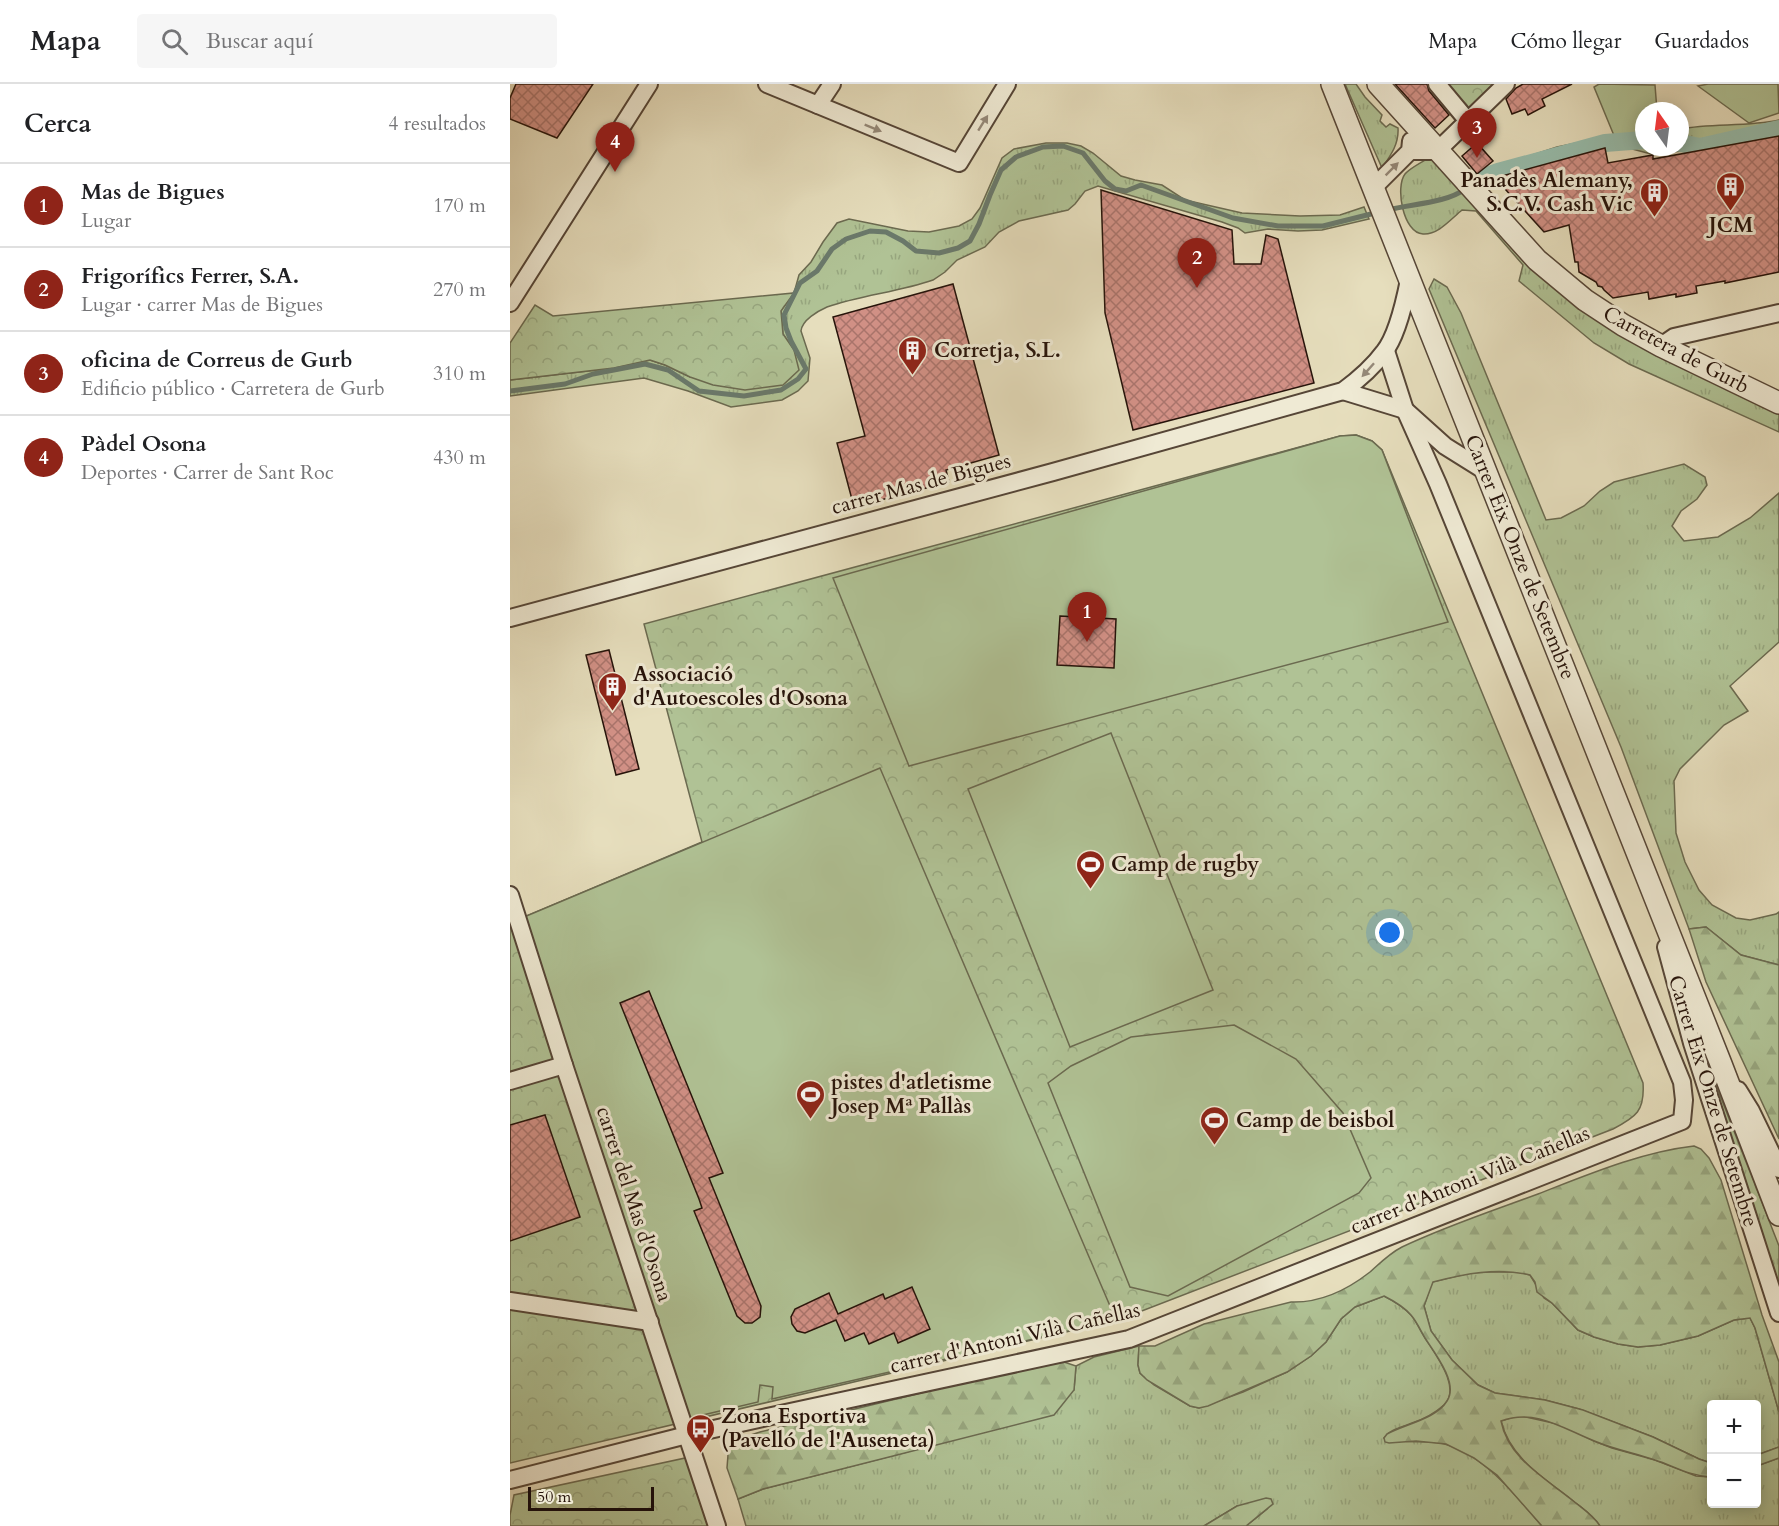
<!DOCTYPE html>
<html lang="es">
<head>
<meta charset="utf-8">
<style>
	body { margin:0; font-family:Cardo,serif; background:#f6f6f6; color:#202124 }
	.controls { position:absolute; right:18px; bottom:18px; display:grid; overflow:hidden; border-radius:6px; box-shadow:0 3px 15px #0003 }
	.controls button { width:54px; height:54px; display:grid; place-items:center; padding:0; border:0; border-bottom:2px solid #e0e0e0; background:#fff; color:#202124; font:30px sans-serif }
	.compass { position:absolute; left:1125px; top:18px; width:54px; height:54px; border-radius:50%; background:#fff; box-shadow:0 3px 15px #0003; rotate:346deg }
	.scale { position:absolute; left:18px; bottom:15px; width:126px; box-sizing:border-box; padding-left:6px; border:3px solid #26130a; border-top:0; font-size:16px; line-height:21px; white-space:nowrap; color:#26130a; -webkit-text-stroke:4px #efead4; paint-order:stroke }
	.you { position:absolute; left:880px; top:849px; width:21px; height:21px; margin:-15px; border:4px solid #fff; border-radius:50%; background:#1a73e8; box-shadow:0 0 0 9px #1a73e833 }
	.badge { display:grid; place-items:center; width:39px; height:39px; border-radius:50%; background:#8f2418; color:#fff; font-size:20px; font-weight:700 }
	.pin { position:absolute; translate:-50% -50px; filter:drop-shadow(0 2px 3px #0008) }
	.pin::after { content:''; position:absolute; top:32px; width:21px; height:18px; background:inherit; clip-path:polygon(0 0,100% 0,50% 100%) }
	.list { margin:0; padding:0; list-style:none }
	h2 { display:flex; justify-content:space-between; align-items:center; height:78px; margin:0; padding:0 24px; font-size:26px }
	h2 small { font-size:20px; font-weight:400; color:#757577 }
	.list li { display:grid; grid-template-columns:39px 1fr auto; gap:18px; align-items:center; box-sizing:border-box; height:84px; padding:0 24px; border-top:2px solid #e0e0e0 }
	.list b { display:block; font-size:22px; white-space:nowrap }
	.list p { margin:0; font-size:20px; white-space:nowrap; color:#757577 }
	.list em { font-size:20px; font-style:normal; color:#757577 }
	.icon { flex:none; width:33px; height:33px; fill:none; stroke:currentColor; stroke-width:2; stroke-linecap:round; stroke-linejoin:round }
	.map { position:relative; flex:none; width:1269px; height:1442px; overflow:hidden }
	header { display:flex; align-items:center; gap:36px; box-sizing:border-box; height:84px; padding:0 30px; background:#fff; border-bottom:2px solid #e0e0e0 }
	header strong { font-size:28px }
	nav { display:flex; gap:33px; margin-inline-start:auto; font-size:21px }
	.search { width:420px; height:54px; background:#f6f6f6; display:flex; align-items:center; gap:15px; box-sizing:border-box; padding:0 21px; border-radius:6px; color:#757577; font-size:22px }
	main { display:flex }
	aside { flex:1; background:#fff }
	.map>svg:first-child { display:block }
	.grass { fill:url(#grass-tufts); stroke:#6b6a50; stroke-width:1.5 }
	.forest { fill:url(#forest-firs); stroke:#6b6a50; stroke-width:1.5 }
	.park { fill:url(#park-crowns); stroke:#6b6a50; stroke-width:1.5 }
	.garden { fill:#b0c295; stroke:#6b6a50; stroke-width:1.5 }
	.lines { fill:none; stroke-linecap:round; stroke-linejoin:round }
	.stream { stroke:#6a796b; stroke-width:5 }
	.canal { stroke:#97bdac; stroke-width:18 }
	.building { fill:url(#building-cross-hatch); stroke:#26130a; stroke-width:1.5 }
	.minor-casing { stroke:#564637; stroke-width:20 }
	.tertiary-casing { stroke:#564637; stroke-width:24 }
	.minor { stroke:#efead4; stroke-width:16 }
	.tertiary { stroke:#efead4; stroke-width:21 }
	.oneway { fill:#958979 }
	.labels { text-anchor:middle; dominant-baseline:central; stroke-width:6; stroke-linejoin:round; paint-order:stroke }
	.poi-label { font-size:21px; font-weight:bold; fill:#26130a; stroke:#efead4; text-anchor:start }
	.street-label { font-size:21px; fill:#26130a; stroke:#efead4 }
</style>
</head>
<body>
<header>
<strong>Mapa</strong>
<div class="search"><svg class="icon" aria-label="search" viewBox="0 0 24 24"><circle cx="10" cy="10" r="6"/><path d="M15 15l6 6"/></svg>Buscar aquí</div>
<nav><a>Mapa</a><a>Cómo llegar</a><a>Guardados</a></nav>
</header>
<main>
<aside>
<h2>Cerca<small>4 resultados</small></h2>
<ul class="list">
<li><span class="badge">1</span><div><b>Mas de Bigues</b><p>Lugar</p></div><em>170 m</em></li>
<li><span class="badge">2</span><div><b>Frigorífics Ferrer, S.A.</b><p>Lugar · carrer Mas de Bigues</p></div><em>270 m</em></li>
<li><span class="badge">3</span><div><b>oficina de Correus de Gurb</b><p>Edificio público · Carretera de Gurb</p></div><em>310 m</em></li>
<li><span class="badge">4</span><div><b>Pàdel Osona</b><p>Deportes · Carrer de Sant Roc</p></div><em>430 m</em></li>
</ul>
</aside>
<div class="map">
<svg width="1269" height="1442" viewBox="0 0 1269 1442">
	<defs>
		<pattern id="grass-tufts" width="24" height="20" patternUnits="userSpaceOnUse" patternTransform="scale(1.5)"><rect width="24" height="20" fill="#b0c295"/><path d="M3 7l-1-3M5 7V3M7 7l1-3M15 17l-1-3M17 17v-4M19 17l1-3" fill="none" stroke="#97a67f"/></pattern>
		<pattern id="forest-firs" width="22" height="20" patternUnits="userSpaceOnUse" patternTransform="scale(1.5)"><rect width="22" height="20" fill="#b0c295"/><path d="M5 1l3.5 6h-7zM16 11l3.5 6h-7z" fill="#97a67f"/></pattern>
		<pattern id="park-crowns" width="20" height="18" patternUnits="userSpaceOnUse" patternTransform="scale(1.5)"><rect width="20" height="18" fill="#b0c295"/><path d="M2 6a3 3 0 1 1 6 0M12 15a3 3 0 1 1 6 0" fill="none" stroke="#97a67f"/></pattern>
		<pattern id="building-cross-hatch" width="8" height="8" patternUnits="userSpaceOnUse" patternTransform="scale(1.5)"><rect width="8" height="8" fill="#d19085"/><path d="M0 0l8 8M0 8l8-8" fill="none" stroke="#a9746b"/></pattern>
	</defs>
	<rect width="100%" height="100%" fill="#e6debd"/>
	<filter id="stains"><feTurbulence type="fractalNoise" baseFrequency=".00333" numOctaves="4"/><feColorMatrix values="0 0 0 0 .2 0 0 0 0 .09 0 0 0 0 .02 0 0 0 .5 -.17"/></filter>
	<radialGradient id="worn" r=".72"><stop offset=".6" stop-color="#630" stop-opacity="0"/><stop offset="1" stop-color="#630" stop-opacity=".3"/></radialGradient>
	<!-- grass -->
	<g class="grass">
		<path d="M 835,0 L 846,0 L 855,13 L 872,31 L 870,37 L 876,43 L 880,40 L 888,44 C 889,60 881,71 872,84 Z"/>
		<path d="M 1269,36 L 1269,49 L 1192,65 L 1141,70 L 1111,62 L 1096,63 L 1013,82 L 976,94 L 973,87 L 1047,63 L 1086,55 L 1134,51 L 1134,63 L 1170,63 L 1170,45 C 1203,39 1236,43 1269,36 Z"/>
		<path d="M 536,59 L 557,59 L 571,62 L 583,69 L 611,92 L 625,96 L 652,101 L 675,116 L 732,129 L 790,132 L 830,131 L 854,123 L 859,135 L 812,146 L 788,147 L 758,145 L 735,149 L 728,144 L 712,138 L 588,102 L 575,107 L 565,120 L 558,126 L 509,137 L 489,148 L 475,163 L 447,176 L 435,188 L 423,196 C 389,208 351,211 317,223 C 308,227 292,236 291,247 L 300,274 L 298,297 L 288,307 L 272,316 L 221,323 L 178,307 L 134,294 L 0,312 L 0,296 L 104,284 L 140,276 L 155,281 L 180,293 L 284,266 L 273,250 L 271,226 L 284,209 L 289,191 L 301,178 L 313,158 L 327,139 L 339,135 L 398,147 L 419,148 L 449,142 L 462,135 L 470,124 L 492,74 L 504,65 Z"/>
		<path d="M 939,63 L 1032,173 L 1078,212 L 1269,314 L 1269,348 L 1119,280 L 1084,259 L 1009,197 L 1013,181 L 966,127 L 952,126 C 941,135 928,151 913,150 C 893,149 885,103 895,90 C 901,82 929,69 939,63 Z"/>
		<path d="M 924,195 L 937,203 L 951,229 L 1036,436 L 1051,434 L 1074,422 L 1090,407 L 1104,398 L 1174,380 L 1195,393 L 1197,401 L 1187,415 L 1171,427 L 1162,442 L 1174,457 L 1208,453 L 1240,434 L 1269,409 L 1269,558 L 1220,602 L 1238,627 L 1214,641 L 1170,685 L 1164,697 L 1166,749 L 1175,778 L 1189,806 L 1202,821 L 1226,834 L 1240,836 L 1266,830 L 1269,828 L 1269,881 L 1231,871 L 1196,843 L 1179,845 L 1111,663 L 919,205 Z"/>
		<path d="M 1193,968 L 1269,1162 L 1269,1202 Z"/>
		<path d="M 981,1188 L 1009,1188 L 1020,1191 L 1034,1214 L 1042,1219 L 1068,1246 L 1084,1253 L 1108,1260 L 1128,1263 L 1150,1261 L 1188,1252 L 1224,1236 L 1240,1234 L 1245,1244 L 1269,1328 L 1269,1363 L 1247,1371 L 1246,1320 L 1202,1320 L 1201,1379 L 1189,1375 L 1143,1353 L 1069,1325 L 1035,1316 L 985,1309 L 968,1301 L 942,1276 L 921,1247 L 914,1222 L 922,1198 L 960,1189 Z"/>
		<path d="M 874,1212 C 884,1217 893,1222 901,1231 C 907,1238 910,1247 915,1254 C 925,1270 952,1304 934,1321 C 925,1329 914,1335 902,1339 C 893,1343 880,1345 874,1354 C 880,1355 886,1357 892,1357 C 907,1359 923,1356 938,1361 C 976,1373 1007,1413 1032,1442 L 736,1442 L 757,1425 L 727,1422 L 694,1442 L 236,1442 L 228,1415 L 253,1405 L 397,1368 L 564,1306 L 566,1282 L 584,1273 L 629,1262 L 628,1281 L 630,1289 L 644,1301 L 680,1322 L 689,1324 L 733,1308 L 777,1288 L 801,1272 L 816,1258 L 831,1235 L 845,1223 Z"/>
		<path d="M 1007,1332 L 1016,1333 L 1052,1341 L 1084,1357 L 1102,1364 L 1145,1376 L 1186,1392 L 1201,1393 L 1202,1420 L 1246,1420 L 1247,1382 L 1269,1374 L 1269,1442 L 1090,1442 C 1083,1431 1073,1425 1062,1416 C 1034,1394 1000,1374 991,1337 Z"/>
	</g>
	<!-- forest -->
	<g class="forest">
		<path d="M 1196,843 L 1231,871 L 1269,881 L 1269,1055 L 1196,898 L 1179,845 Z"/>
		<path d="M 1184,1062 L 1191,1065 L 1199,1074 L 1211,1096 L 1252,1231 L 1269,1278 L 1269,1328 L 1245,1244 L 1240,1234 L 1224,1236 L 1188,1252 L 1150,1261 L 1128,1263 L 1108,1260 L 1084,1253 L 1068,1246 L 1042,1219 L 1027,1208 L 1025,1198 L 1020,1191 C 987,1183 954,1190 923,1198 L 914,1222 L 921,1247 L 942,1276 L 968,1301 L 985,1309 L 1035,1316 L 1073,1326 L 1143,1353 L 1189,1375 L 1201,1379 L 1201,1393 C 1180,1392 1164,1382 1145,1376 C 1125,1369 1106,1366 1087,1358 C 1055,1346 1027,1324 991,1337 C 998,1374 1035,1394 1062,1416 C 1073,1425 1083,1431 1090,1442 L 1032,1442 L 987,1391 L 964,1374 L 936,1360 L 906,1357 L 879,1359 L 875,1358 L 874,1354 L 877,1350 C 895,1340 926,1335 937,1317 C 949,1300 925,1269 915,1254 C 911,1247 907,1238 901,1231 C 894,1223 884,1217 874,1212 L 845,1223 L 831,1235 L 816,1258 L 801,1272 L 777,1288 L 698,1322 L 689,1324 L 680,1322 L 637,1296 L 630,1289 L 628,1281 L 629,1262 L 645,1262 L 694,1240 L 781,1218 C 810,1219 837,1206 860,1188 C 870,1179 880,1169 892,1163 C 936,1142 982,1127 1028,1110 C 1077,1091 1131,1068 1184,1062 Z"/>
		<path d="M 539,1278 L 554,1278 L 566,1282 L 564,1306 L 544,1331 L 253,1405 L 228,1415 L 217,1384 L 219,1358 L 250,1348 Z"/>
		<path d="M 1269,1363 L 1269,1374 L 1247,1382 L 1247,1371 Z"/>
		<path d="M 756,1414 L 761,1415 L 763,1420 L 736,1442 L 694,1442 L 727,1422 Z"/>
	</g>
	<!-- park -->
	<g class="park">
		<path d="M 927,0 L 996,0 L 957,36 Z"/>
		<path d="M 284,209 L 271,227 L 273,250 L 284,266 L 289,286 L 273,301 L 235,306 L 203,301 L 180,293 L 155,281 L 140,276 L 104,284 L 0,296 L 0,259 L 25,221 L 43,232 Z"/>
		<path d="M 846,351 L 862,357 L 872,366 L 1133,999 C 1135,1027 1126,1033 1103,1045 L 611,1235 L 0,1379 L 0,839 L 192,758 L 134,540 L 830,352 Z"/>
		<path d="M 180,1373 L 202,1442 L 0,1442 L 0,1431 L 4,1411 Z"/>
	</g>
	<!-- garden -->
	<g class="garden">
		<path d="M 1089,0 L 1145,1 L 1147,27 L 1134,27 L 1134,51 L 1105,54 L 1084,3 Z"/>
		<path d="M 1198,0 L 1268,0 L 1269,29 L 1239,39 L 1188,2 Z"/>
		<path d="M 846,351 L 862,357 L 872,366 L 938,538 L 399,682 L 323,494 L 830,352 Z"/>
		<path d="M 601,649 L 703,906 L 560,963 L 458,705 Z"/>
		<path d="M 370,684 L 606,1236 L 262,1315 L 263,1303 L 250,1301 L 248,1318 L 180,1334 L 14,833 Z"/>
		<path d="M 724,941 L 786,975 L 833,1029 L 861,1094 L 849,1109 L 658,1212 L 620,1203 L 538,999 L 561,982 L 621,953 Z"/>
	</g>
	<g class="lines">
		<!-- stream -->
		<g class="stream">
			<path d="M 878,126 C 900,120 937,119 955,105"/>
			<path d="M 0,307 L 55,300 L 83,290 L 135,280 L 158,286 L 189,307 L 234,312 L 271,306 L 288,295 L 296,285 L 281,257 L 276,244 L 274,231 L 290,199 L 307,187 L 322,165 L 336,155 L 360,147 L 376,148 L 393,157 L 406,167 L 429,169 L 448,164 L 460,157 L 469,140 L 480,111 L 491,86 L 506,73 L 533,63 L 553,62 L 573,69 L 595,97 L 605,105 L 616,107 L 631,101 L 723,134 L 768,142 L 813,142 L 869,128"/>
		</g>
		<!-- canal -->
		<g class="canal">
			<path d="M 1170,59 L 1190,63 L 1269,45"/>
			<path d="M 966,96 L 988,88 L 1095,59 L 1134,56"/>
		</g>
	</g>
	<!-- building -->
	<g class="building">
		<path d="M 6,0 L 83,0 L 47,54 L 0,35 L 0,14 Z"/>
		<path d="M 885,0 L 917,0 L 919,7 L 939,31 L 925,44 Z"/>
		<path d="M 1013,0 L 1062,0 L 1032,15 L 1035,22 L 1018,31 L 1015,25 L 1002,30 L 996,15 L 1006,4 Z"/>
		<path d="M 1269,52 L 1269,188 L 1215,199 L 1215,197 L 1186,202 L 1187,209 L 1166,213 L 1166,210 L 1139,215 L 1138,208 L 1103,214 L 1094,206 L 1092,203 L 1088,202 L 1086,198 L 1069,188 L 1068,178 L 1065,178 L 1059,141 L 1034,148 L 985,94 L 1095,64 L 1098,79 L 1143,71 L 1143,75 Z"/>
		<path d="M 967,59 L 983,77 L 967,90 L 952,72 Z"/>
		<path d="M 591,106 L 722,146 L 724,180 L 751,180 L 756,151 L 768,155 L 804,299 L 623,346 L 595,229 Z"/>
		<path d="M 443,200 L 489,371 L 436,386 L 439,398 L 344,423 L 327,359 L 355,352 L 323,233 Z"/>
		<path d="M 550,532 L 606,535 L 604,584 L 547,581 Z"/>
		<path d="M 99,566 L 129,685 L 106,691 L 76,571 Z"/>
		<path d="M 139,907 L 213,1089 L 199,1094 L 251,1222 L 250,1233 L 242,1239 L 235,1239 L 227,1232 L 184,1127 L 192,1124 L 189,1115 L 110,919 Z"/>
		<path d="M 35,1031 L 70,1133 L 0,1157 L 0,1041 Z"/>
		<path d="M 402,1203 L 420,1245 L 388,1259 L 384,1249 L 359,1260 L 354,1249 L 335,1257 L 326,1236 L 295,1249 L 287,1247 L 282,1240 L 281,1233 L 285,1225 L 319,1209 L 328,1230 L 373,1210 L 375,1215 Z"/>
	</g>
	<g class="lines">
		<defs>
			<g id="minor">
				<path d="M 257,0 L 449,79 L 497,0"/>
				<path d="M 927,0 L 957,36"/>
				<path d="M 308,21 L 322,0"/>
				<path d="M 900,67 L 927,67 L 996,0"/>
				<path d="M 864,103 L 900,67 L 901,57"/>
				<path d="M 0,219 L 139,0"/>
				<path d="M 1151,262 L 1164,253 L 1269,229"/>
				<path d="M 833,307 L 895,326 L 935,362 L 975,387"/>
				<path d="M 0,534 L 543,388 L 833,307 C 848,296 863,283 874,268 C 887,252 895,216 899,196"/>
				<path d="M 0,811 L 54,981 L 207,1442"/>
				<path d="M 1156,863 L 1182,959 L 1269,1229"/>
				<path d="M 0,997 L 54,981"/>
				<path d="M 1228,1006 L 1241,1027 L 1269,1085"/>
				<path d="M 0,1217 L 140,1238"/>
				<path d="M 0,1396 L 177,1351 L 257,1333 L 619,1255 L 1172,1037 L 1174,1016 L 1172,998 L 928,400 L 895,326 L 876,267"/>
			</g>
			<g id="tertiary">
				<path d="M 822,0 L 1211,980 L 1269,1131"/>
				<path d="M 868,0 L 1027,176 L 1075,216 L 1113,241 L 1151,262 L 1269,319"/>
			</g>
		</defs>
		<!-- minor casing -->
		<use href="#minor" class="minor-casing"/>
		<!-- tertiary casing -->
		<use href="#tertiary" class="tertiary-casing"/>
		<!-- minor -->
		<use href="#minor" class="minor"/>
		<!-- tertiary -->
		<use href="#tertiary" class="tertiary"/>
	</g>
	<!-- one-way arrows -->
	<defs><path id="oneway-solid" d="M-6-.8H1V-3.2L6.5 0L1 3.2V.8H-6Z" transform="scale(1.5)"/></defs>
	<g class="oneway">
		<use href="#oneway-solid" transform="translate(473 39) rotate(-58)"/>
		<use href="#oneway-solid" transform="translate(363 44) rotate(22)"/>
		<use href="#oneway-solid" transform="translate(882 85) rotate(-45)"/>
		<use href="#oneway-solid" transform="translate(858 286) rotate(132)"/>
	</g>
	<!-- icons -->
	<defs>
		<symbol id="building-pin" viewBox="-11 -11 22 30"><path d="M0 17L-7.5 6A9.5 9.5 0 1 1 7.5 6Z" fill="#8f2418" stroke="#efead4"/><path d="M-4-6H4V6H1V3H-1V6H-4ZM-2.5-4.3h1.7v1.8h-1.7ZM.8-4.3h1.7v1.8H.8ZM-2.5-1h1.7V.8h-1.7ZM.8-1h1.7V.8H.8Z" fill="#fff"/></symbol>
		<symbol id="stadium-pin" viewBox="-11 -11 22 30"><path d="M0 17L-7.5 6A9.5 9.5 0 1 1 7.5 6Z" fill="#8f2418" stroke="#efead4"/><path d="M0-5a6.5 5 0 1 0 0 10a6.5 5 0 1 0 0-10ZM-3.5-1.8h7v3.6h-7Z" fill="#fff"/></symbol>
		<symbol id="bus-pin" viewBox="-11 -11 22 30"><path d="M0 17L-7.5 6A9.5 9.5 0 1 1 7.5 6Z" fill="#8f2418" stroke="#efead4"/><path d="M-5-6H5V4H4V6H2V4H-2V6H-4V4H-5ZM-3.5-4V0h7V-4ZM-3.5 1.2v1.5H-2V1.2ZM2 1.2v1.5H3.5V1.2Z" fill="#fff"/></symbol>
	</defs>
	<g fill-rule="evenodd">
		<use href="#building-pin" x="1204" y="86" width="33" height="45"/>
		<use href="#building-pin" x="1128" y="92" width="33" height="45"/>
		<use href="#building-pin" x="386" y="250" width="33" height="45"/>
		<use href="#building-pin" x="86" y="586" width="33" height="45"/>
		<use href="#stadium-pin" x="564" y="764" width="33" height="45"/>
		<use href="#stadium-pin" x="284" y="994" width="33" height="45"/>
		<use href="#stadium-pin" x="688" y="1020" width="33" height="45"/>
		<use href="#bus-pin" x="174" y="1328" width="33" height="45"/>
	</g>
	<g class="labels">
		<!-- poi labels -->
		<g class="poi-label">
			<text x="1123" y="96" text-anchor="end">Panadès Alemany,<tspan x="1123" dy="24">S.C.V. Cash Vic</tspan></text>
			<text x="1221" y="141" text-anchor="middle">JCM</text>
			<text x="424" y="266">Corretja, S.L.</text>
			<text x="123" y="590">Associació<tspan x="123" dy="24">d'Autoescoles d'Osona</tspan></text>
			<text x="601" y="780">Camp de rugby</text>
			<text x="321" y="998">pistes d'atletisme<tspan x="321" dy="24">Josep Mª Pallàs</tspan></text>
			<text x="726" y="1036">Camp de beisbol</text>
			<text x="211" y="1332">Zona Esportiva<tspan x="211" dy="24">(Pavelló de l'Auseneta)</tspan></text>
		</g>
		<!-- street labels -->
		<g class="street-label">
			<text transform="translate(1166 266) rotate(28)">Carretera de Gurb</text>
			<text transform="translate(411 400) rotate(-15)">carrer Mas de Bigues</text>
			<text transform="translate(1010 473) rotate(68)">Carrer Eix Onze de Setembre</text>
			<text transform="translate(1203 1017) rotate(73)">Carrer Eix Onze de Setembre</text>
			<text transform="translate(960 1096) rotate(-22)">carrer d'Antoni Vilà Cañellas</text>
			<text transform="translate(124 1120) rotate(72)">carrer del Mas d'Osona</text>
			<text transform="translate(505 1254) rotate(-13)">carrer d'Antoni Vilà Cañellas</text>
		</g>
	</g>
	<rect width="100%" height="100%" filter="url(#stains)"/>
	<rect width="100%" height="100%" fill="url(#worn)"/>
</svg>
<div class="controls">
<button>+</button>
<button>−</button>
</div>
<svg class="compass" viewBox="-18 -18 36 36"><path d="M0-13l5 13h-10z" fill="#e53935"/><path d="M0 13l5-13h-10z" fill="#757577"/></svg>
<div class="scale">50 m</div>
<div class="you"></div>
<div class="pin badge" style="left:577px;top:558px">1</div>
<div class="pin badge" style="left:687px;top:204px">2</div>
<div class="pin badge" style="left:967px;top:74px">3</div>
<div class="pin badge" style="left:105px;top:88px">4</div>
</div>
</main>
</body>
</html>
